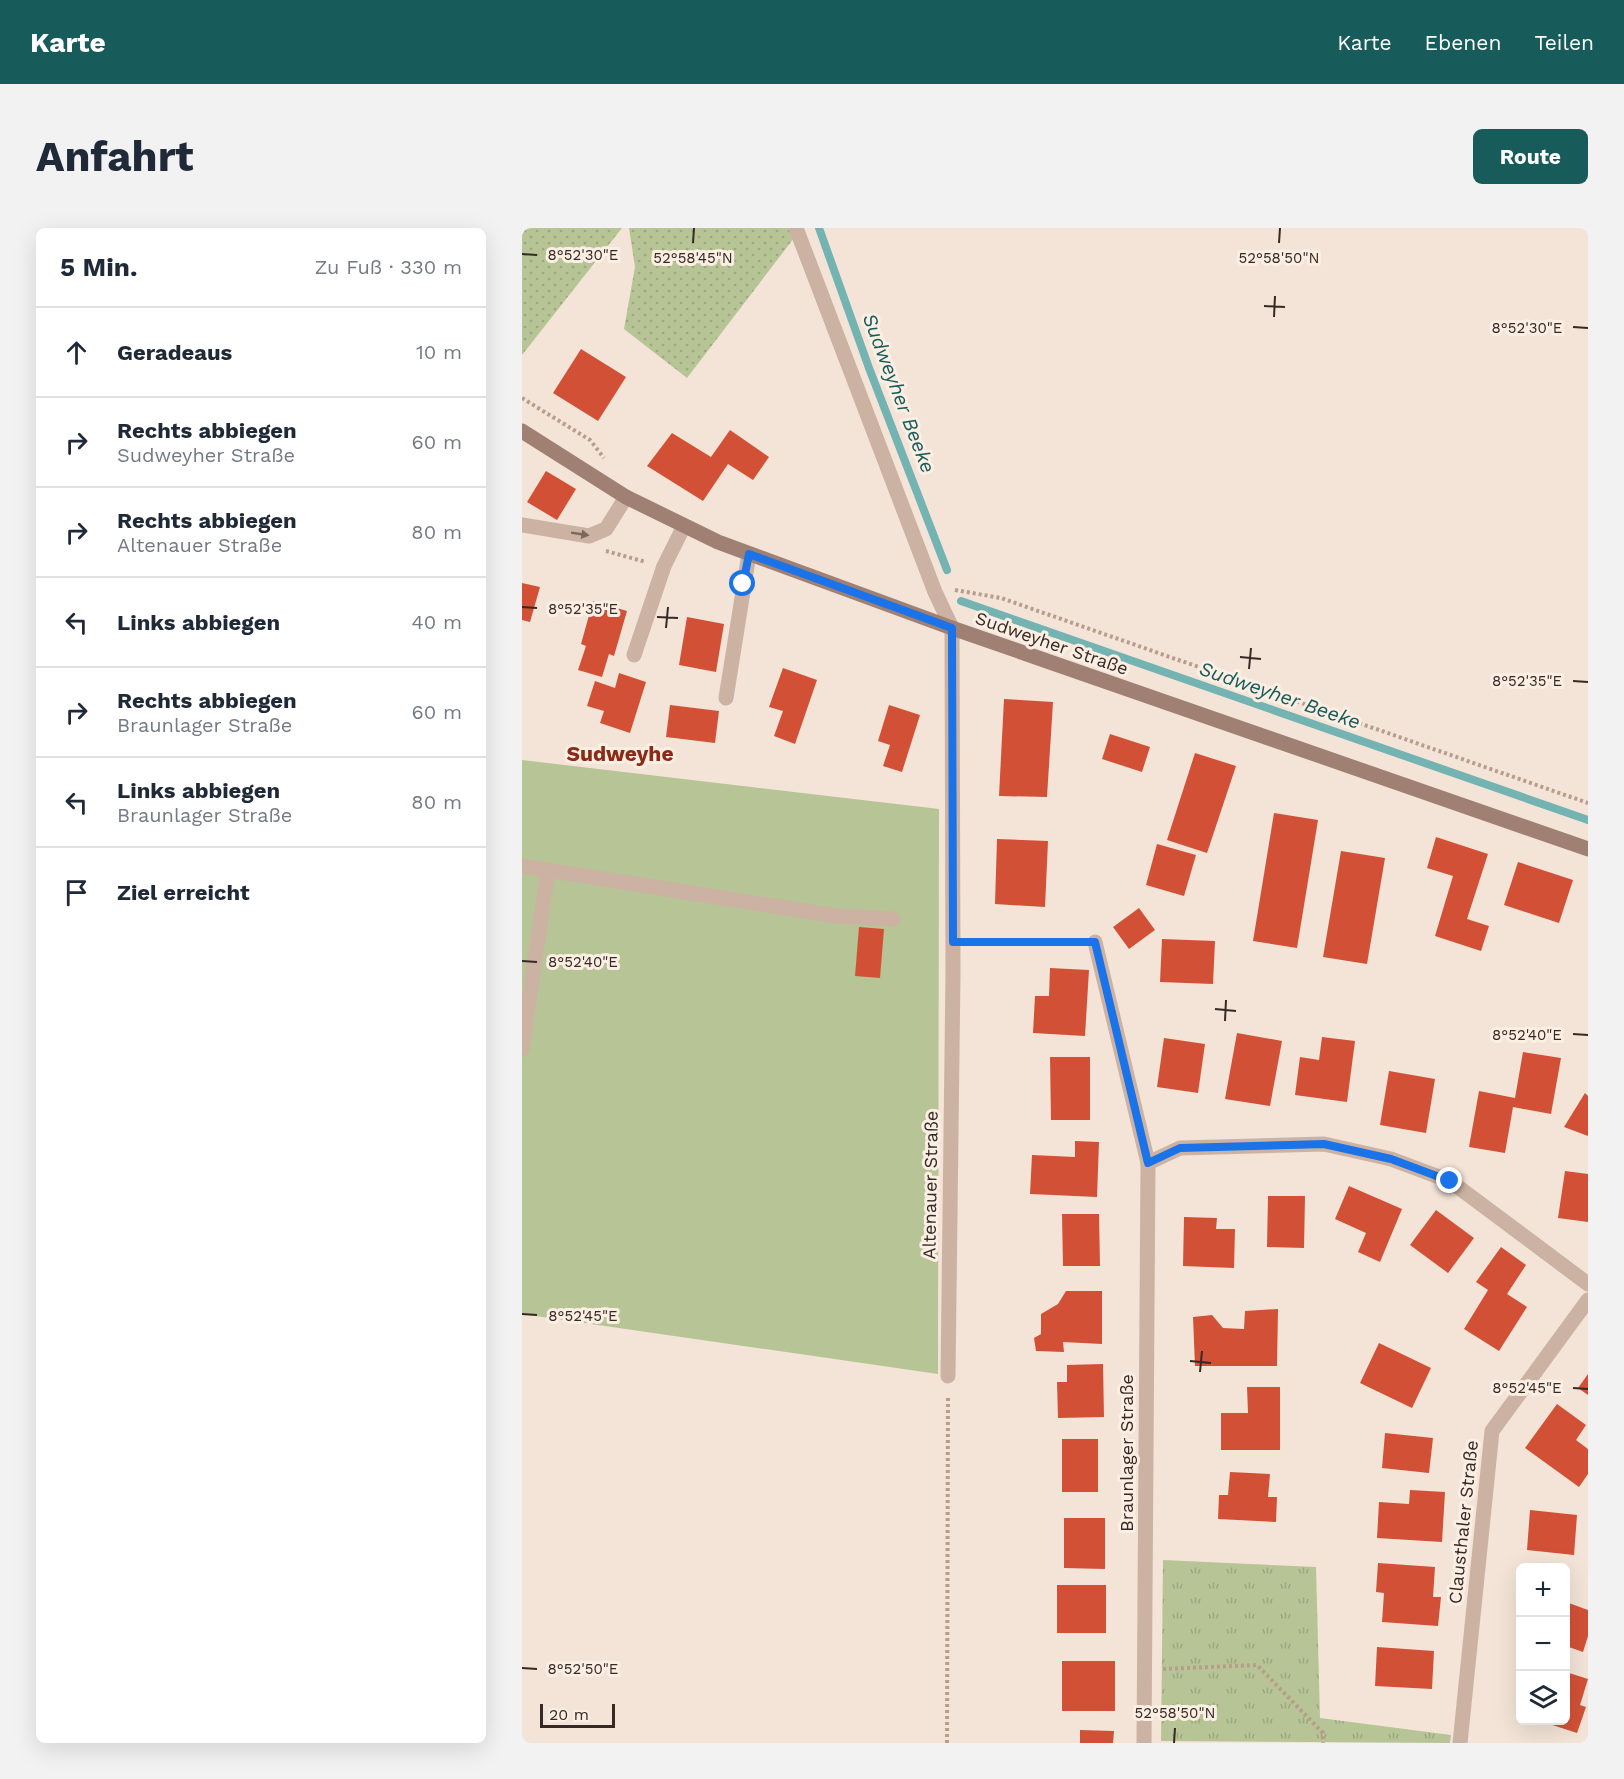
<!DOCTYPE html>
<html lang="de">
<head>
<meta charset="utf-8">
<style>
	body { margin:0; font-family:"Work Sans",sans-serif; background:#f2f2f3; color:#1f2937 }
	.controls { position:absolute; right:18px; bottom:18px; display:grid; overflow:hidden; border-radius:9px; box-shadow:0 6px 24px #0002 }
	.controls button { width:54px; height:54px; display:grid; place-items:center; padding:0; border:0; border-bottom:2px solid #e0e1e3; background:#fff; color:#1f2937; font:30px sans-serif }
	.scale { position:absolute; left:18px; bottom:15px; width:75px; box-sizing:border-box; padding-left:6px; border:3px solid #362925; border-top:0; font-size:16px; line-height:21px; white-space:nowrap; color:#362925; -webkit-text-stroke:4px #fbeee3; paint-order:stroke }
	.stop { position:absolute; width:18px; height:18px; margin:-14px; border:4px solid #1a73e8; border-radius:50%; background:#fff }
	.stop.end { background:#1a73e8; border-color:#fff; box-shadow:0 2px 6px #0008 }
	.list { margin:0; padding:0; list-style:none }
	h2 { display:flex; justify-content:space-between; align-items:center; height:78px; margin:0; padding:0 24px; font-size:26px }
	h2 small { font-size:20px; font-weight:400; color:#747a83 }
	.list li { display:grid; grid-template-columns:39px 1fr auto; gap:18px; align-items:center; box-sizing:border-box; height:90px; padding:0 24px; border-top:2px solid #e0e1e3 }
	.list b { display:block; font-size:22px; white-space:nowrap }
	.list p { margin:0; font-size:20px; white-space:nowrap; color:#747a83 }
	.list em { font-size:20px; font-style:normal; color:#747a83 }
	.icon { flex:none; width:33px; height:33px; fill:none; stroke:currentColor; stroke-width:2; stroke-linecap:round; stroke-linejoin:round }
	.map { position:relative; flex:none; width:1066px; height:1515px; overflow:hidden; border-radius:9px }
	header { display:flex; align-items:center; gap:36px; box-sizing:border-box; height:84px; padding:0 30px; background:#175b5b; color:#fff }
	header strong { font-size:28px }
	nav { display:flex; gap:33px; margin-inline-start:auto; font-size:21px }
	.intro { display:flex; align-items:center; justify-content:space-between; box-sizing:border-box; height:144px; padding:0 36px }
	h1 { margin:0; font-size:42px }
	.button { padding:15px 27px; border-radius:9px; background:#175b5b; color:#fff; font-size:21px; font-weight:700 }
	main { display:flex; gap:36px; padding:0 36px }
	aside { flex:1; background:#fff; border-radius:9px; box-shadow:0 6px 24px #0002 }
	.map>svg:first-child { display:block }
	.grass { fill:url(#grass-dots) }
	.park { fill:url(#park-tufts) }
	.pitch { fill:#b7c495 }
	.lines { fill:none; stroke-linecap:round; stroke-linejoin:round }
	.stream { stroke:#73b3b2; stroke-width:8 }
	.building { fill:#d25136 }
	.path { stroke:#b89c8c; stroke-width:4; stroke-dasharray:3 3; stroke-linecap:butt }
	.service { stroke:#ccb2a2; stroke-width:15 }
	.minor { stroke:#ccb2a2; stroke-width:15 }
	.secondary { stroke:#a08073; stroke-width:15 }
	.oneway { fill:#7a675d }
	.route { stroke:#1a73e8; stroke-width:8 }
	.ticks { fill:none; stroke:#362925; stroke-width:2 }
	.labels { text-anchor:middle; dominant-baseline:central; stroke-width:6; stroke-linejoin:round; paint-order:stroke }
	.street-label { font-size:18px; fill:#362925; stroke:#fbeee3 }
	.water-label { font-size:20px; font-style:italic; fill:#175b5b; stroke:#fbeee3 }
	.quarter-label { font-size:21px; font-weight:bold; fill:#8d2a16; stroke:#fbeee3 }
	.ticks-label { font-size:15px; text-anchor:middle; fill:#362925; stroke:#fbeee3; stroke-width:6; stroke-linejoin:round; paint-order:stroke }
</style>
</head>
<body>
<header>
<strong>Karte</strong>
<nav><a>Karte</a><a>Ebenen</a><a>Teilen</a></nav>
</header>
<div class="intro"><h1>Anfahrt</h1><a class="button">Route</a></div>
<main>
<aside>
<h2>5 Min.<small>Zu Fuß · 330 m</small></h2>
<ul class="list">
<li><svg class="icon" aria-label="ahead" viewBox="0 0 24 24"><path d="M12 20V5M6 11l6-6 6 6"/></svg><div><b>Geradeaus</b></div><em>10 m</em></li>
<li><svg class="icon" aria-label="right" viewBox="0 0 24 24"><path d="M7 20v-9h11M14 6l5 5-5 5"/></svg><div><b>Rechts abbiegen</b><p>Sudweyher Straße</p></div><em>60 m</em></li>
<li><svg class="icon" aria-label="right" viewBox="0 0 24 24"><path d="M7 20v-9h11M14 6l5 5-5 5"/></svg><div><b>Rechts abbiegen</b><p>Altenauer Straße</p></div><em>80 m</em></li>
<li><svg class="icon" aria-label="left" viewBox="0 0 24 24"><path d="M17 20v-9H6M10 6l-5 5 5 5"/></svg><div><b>Links abbiegen</b></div><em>40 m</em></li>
<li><svg class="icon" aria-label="right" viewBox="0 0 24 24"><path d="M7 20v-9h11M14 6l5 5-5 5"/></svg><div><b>Rechts abbiegen</b><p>Braunlager Straße</p></div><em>60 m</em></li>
<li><svg class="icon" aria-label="left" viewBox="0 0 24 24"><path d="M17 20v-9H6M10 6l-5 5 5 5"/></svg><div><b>Links abbiegen</b><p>Braunlager Straße</p></div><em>80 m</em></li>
<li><svg class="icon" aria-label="arrive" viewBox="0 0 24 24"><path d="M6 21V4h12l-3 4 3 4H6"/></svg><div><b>Ziel erreicht</b></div></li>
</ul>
</aside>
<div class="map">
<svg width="1066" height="1515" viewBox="0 0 1066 1515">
	<defs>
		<pattern id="grass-dots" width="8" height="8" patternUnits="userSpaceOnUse" patternTransform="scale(1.5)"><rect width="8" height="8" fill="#b7c495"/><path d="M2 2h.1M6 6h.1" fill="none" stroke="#9ea880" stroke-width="1.8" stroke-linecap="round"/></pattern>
		<pattern id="park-tufts" width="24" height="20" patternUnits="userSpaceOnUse" patternTransform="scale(1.5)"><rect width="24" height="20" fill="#b7c495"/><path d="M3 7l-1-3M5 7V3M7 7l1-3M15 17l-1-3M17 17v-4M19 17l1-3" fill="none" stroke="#9ea880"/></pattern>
	</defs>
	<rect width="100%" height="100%" fill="#f3e4d7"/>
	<!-- grass -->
	<g class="grass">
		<path d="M 0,0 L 100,0 L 0,127 Z"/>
		<path d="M 107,0 L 268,0 L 272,10 L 165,150 L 102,101 L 113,39 Z"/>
	</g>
	<!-- park -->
	<path class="park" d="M 641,1332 L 794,1339 L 798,1490 L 929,1507 L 928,1515 L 639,1513 Z"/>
	<!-- pitch -->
	<path class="pitch" d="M 0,532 L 417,581 L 416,1146 L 0,1086 Z"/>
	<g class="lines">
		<!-- stream -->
		<g class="stream">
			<path d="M 297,0 L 347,140 L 425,342"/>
			<path d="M 439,373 L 1066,592"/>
		</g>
	</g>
	<!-- building -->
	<g class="building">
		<path d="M 59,121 L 104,149 L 76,193 L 31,165 Z"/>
		<path d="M 208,202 L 247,229 L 231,252 L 206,236 L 181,273 L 125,238 L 150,205 L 189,229 Z"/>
		<path d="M 24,243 L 54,261 L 35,292 L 5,274 Z"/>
		<path d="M 0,355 L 18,359 L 8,394 L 0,392 Z"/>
		<path d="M 71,373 L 105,383 L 92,428 L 87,426 L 80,449 L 56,442 L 64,418 L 59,416 Z"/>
		<path d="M 165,389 L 202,396 L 194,444 L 157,437 Z"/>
		<path d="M 261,440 L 295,452 L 273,516 L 252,508 L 261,483 L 247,479 Z"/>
		<path d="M 97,445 L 124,454 L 108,505 L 78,495 L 82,483 L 65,478 L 73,453 L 93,460 Z"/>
		<path d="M 482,471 L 531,474 L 525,569 L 477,568 Z"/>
		<path d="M 148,477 L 197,483 L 193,515 L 144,509 Z"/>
		<path d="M 367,477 L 398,487 L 380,544 L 361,538 L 368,517 L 356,513 Z"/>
		<path d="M 588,506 L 628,519 L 620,544 L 580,531 Z"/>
		<path d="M 673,525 L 714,538 L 685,625 L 645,612 Z"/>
		<path d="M 752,585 L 796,592 L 775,720 L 731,713 Z"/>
		<path d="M 914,609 L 966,626 L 945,691 L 967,698 L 959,723 L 913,708 L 931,648 L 905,640 Z"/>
		<path d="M 475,611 L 526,613 L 523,679 L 473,676 Z"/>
		<path d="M 635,616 L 674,627 L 662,668 L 624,657 Z"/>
		<path d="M 819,623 L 863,630 L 845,736 L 801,729 Z"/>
		<path d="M 996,634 L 1051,652 L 1037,695 L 982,677 Z"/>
		<path d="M 617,680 L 633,702 L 607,721 L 591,699 Z"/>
		<path d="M 337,699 L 362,701 L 358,750 L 333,748 Z"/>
		<path d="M 640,711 L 693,713 L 691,756 L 638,754 Z"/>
		<path d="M 528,740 L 567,742 L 563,808 L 511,805 L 513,768 L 527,768 Z"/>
		<path d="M 715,805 L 760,813 L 748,878 L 703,871 Z"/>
		<path d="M 800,809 L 833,813 L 825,874 L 773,867 L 778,829 L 797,832 Z"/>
		<path d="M 642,810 L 683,816 L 676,865 L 635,859 Z"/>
		<path d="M 1001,824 L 1039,830 L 1029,886 L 991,879 L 983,925 L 947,919 L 957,863 L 993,870 Z"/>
		<path d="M 528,829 L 568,829 L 568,892 L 529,892 Z"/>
		<path d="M 867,843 L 913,851 L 904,905 L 858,897 Z"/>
		<path d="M 1063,865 L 1066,868 L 1066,908 L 1042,899 Z"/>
		<path d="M 553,913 L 577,914 L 575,969 L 508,966 L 510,927 L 553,929 Z"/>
		<path d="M 1043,943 L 1066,946 L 1066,994 L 1036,990 Z"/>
		<path d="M 827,958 L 880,981 L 858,1034 L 836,1024 L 844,1005 L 813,991 Z"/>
		<path d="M 746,968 L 783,968 L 782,1020 L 745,1019 Z"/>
		<path d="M 914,982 L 952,1010 L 926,1045 L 888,1017 Z"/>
		<path d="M 540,986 L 577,986 L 578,1038 L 541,1038 Z"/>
		<path d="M 662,989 L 695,990 L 694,1001 L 713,1001 L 712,1040 L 661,1038 Z"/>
		<path d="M 979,1019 L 1004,1037 L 985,1066 L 1005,1079 L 977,1123 L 942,1101 L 966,1062 L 954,1054 Z"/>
		<path d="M 544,1063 L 580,1063 L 580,1116 L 541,1114 L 542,1124 L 514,1123 L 512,1110 L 519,1106 L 519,1086 L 536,1076 Z"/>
		<path d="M 756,1081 L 755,1138 L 673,1138 L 671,1089 L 690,1087 L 701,1100 L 722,1101 L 723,1083 Z"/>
		<path d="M 857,1115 L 909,1140 L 890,1180 L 838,1155 Z"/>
		<path d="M 581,1136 L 582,1189 L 536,1190 L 535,1154 L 545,1154 L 545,1137 Z"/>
		<path d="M 1066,1146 L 1066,1167 L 1056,1160 Z"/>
		<path d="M 725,1159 L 758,1159 L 758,1222 L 699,1222 L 699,1185 L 726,1185 Z"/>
		<path d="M 1035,1176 L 1064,1197 L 1054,1212 L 1066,1221 L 1066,1246 L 1057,1259 L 1003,1220 Z"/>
		<path d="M 863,1205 L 911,1210 L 907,1245 L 860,1240 Z"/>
		<rect x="540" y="1211" width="36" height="53"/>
		<path d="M 708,1244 L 748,1246 L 746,1269 L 755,1269 L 754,1294 L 696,1291 L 697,1267 L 706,1267 Z"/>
		<path d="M 888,1262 L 923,1264 L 920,1314 L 855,1310 L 857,1274 L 887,1276 Z"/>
		<path d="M 1008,1282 L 1055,1287 L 1052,1327 L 1005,1322 Z"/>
		<path d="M 542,1290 L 583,1290 L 583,1341 L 542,1340 Z"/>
		<path d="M 856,1335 L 913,1339 L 911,1369 L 919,1369 L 916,1398 L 860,1394 L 862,1365 L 854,1364 Z"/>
		<rect x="535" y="1357" width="49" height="48"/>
		<path d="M 1044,1374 L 1066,1382 L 1066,1408 L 1061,1424 L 1044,1418 Z"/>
		<path d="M 855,1419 L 912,1423 L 910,1461 L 853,1458 Z"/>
		<rect x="540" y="1433" width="53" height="50"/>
		<path d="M 1044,1444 L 1066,1451 L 1058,1477 L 1064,1479 L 1055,1505 L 1018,1493 L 1044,1492 Z"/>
		<path d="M 558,1502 L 592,1503 L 591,1515 L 558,1515 Z"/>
	</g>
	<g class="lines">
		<!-- path -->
		<g class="path">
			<path d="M 0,170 L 68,212 L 82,230"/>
			<path d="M 84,323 L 124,334"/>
			<path d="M 433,362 L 479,370 L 1066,575"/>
			<path d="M 451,715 L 554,714"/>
			<path d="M 641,1441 L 735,1437 L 801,1505 L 801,1515"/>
			<path d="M 425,1515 L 426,1168"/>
		</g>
		<!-- service -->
		<g class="service">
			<path d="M 274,0 L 413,364 L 430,400"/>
			<path d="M 112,427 L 142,338 L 162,298"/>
			<path d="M 204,470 L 227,326"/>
			<path d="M 0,638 L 314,688 L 371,691"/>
			<path d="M 0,821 L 26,642"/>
		</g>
		<!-- minor -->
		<g class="minor">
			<path d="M 0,297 L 67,308 L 84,301 L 104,269"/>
			<path d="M 573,714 L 626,935"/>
			<path d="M 426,1148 L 431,745 L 430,400"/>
			<path d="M 622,1515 L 626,935 L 658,920 L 802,916 L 869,931 L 928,953 L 1066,1056"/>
			<path d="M 938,1515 L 970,1203 L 1066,1072"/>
		</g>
		<!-- secondary -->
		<path class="secondary" d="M 0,203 L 104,269 L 196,314 L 430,400 L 1066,621"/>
	</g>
	<!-- one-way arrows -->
	<defs><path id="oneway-solid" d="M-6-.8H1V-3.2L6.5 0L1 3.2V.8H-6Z" transform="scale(1.5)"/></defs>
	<use class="oneway" href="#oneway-solid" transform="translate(58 306) rotate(9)"/>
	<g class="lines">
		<!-- route -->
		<path class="route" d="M 221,356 L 227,326 L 430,400 L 431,714 L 573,714 L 626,935 L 658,920 L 802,916 L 869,931 L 928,953"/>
	</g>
	<!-- ticks -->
	<path class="ticks" d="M 171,15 L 172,0M 757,15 L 758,0M 0,26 L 15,27M 742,78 L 763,79M 752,89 L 753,68M 1051,99 L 1066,100M 0,379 L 15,380M 135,389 L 156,390M 144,400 L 146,379M 718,429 L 739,431M 727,441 L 729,420M 1051,453 L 1066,454M 0,733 L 15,734M 693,781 L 714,783M 703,793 L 704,772M 1051,806 L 1066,807M 0,1086 L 15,1087M 668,1133 L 689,1135M 678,1144 L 680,1123M 1051,1160 L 1066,1161M 0,1440 L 15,1441M 652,1515 L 653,1500"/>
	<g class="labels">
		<!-- street labels -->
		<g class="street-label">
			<text transform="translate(530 415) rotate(19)">Sudweyher Straße</text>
			<text transform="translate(408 957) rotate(-89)">Altenauer Straße</text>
			<text transform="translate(604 1225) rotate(-90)">Braunlager Straße</text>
			<text transform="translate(941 1294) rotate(-84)">Clausthaler Straße</text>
		</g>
		<!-- water labels -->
		<g class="water-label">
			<text transform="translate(377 165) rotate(69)">Sudweyher Beeke</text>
			<text transform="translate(758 467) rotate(19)">Sudweyher Beeke</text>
		</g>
		<!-- quarter labels -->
		<g class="quarter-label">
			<text x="98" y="525">Sudweyhe</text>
		</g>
	</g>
	<g class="ticks-label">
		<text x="61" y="32">8°52'30"E</text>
		<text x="171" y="35">52°58'45"N</text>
		<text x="757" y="35">52°58'50"N</text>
		<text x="1005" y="105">8°52'30"E</text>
		<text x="61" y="386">8°52'35"E</text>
		<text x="1005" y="458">8°52'35"E</text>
		<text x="61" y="739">8°52'40"E</text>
		<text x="1005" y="812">8°52'40"E</text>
		<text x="61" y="1093">8°52'45"E</text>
		<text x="1005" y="1165">8°52'45"E</text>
		<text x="61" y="1446">8°52'50"E</text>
		<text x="653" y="1490">52°58'50"N</text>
	</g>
</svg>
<div class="controls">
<button>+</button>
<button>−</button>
<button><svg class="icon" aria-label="layers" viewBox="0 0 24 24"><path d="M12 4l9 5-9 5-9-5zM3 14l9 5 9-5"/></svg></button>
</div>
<div class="scale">20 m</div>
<div class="stop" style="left:221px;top:356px"></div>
<div class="stop end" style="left:928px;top:953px"></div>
</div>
</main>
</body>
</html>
